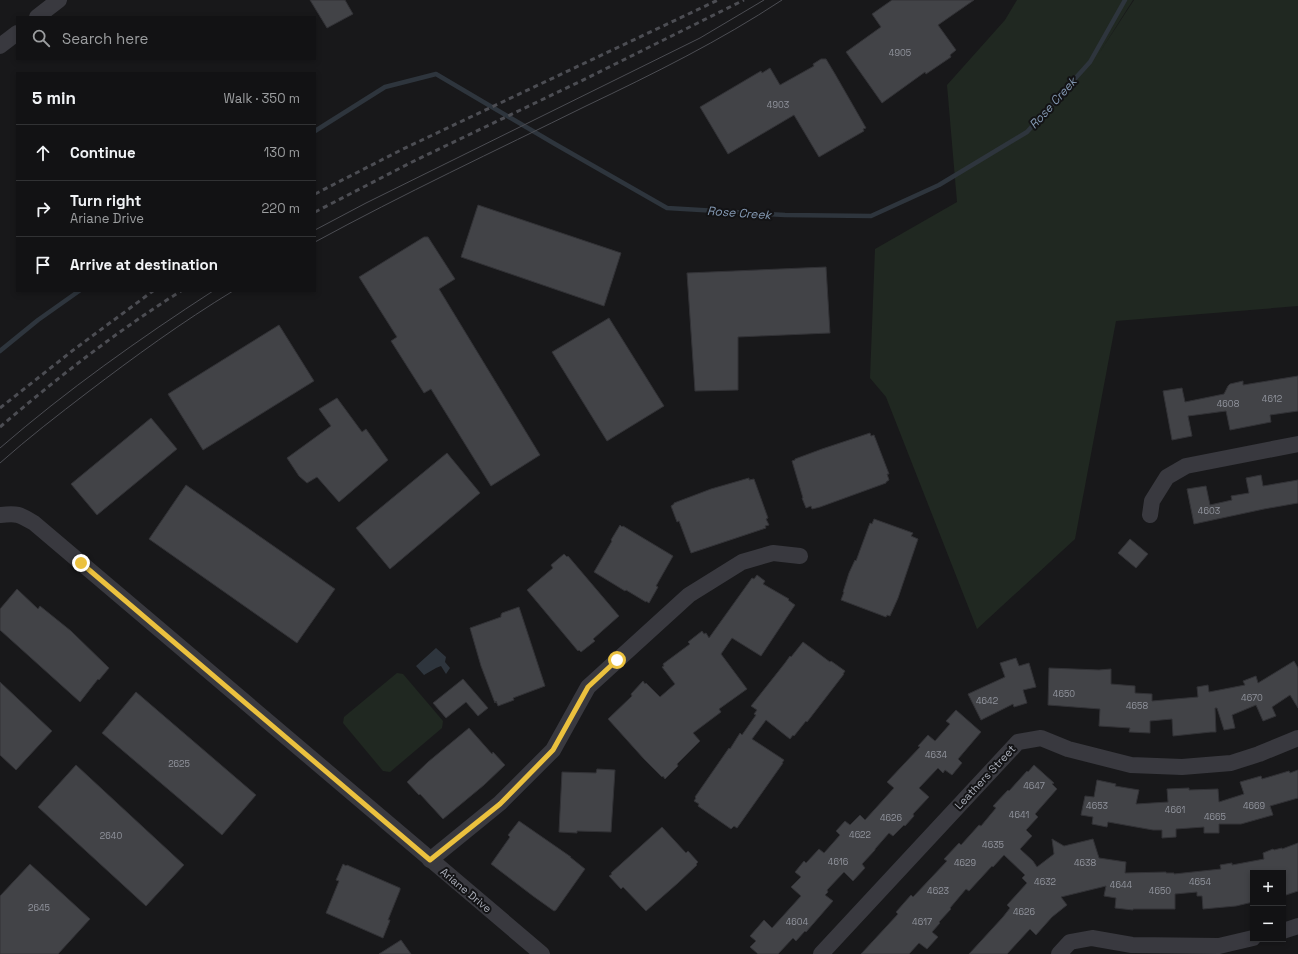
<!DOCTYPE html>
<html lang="en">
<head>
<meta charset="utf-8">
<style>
	body { margin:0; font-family:"Space Grotesk",sans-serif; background:#1b1b1d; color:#f1f3f6 }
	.controls { position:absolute; right:12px; bottom:12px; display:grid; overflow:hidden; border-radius:0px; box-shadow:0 2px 6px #0003 }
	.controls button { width:36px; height:36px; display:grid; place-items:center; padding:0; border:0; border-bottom:1px solid #313234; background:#121214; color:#f1f3f6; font:20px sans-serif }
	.stop { position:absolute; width:12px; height:12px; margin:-9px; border:3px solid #ebc13e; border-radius:50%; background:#fff }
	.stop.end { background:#ebc13e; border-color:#fff; box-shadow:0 1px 4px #0008 }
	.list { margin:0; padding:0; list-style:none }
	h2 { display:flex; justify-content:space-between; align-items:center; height:52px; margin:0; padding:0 16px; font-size:17px }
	h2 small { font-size:13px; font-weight:400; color:#9c9ea0 }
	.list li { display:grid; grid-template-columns:26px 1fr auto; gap:12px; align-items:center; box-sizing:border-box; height:56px; padding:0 16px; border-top:1px solid #313234 }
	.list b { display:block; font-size:15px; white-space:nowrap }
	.list p { margin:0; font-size:13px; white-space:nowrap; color:#9c9ea0 }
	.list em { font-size:13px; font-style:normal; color:#9c9ea0 }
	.icon { flex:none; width:22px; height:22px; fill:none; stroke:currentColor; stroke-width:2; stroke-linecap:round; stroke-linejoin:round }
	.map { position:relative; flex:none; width:1298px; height:954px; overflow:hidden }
	.search { position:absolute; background:#121214; box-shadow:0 2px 6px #0003; left:16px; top:16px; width:300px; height:44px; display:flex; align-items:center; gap:10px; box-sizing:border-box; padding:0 14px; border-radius:0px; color:#9c9ea0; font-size:15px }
	.panel { position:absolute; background:#121214; box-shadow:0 2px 6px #0003; left:16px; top:72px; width:300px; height:220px; border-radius:0px }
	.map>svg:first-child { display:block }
	.green { fill:#202821 }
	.water { fill:#2e353d }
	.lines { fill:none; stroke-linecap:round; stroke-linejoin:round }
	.stream { stroke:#2e353d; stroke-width:4.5 }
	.building { fill:#424347; stroke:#323236 }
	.minor { stroke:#39393f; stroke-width:16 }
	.tram { stroke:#4c4d53; stroke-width:1 }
	.rail { stroke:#4c4d53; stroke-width:3; stroke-dasharray:5 4; stroke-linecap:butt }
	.route { stroke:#ebc13e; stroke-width:5 }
	.labels { text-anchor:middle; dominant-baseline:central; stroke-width:4; stroke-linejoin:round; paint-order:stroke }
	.number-label { font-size:9px; fill:#90939c }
	.street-label { font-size:11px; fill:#aaaeb9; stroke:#131315 }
	.water-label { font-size:12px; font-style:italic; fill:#8398b2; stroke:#131315 }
</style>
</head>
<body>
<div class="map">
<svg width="1298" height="954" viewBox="0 0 1298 954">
	<rect width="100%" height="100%" fill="#18181a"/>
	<!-- green -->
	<g class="green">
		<path d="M 1017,0 L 1133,0 L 1098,55 L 1134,0 L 1298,0 L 1298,306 L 1116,321 L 1075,539 L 977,629 L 886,397 L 870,378 L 875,249 L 957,202 L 947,85 L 1005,20 Z"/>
		<path d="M 397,673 L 403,674 L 443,721 L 442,728 L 390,772 L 383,771 L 343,723 L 344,717 Z"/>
	</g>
	<!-- water -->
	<path class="water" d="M 436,648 L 446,657 L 445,662 L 450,668 L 446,674 L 441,666 L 436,668 L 424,675 L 416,666 Z"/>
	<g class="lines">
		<!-- stream -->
		<g class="stream">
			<path d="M 315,131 L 385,87 L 436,74 L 555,144 L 667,208 L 785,215 L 871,216 L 939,185 L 1027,132 L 1090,62 L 1125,0"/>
			<path d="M 0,351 L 38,320 L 79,291"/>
		</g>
	</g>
	<!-- building -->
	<g class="building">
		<path d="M 310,0 L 345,0 L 353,14 L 327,28 Z"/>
		<path d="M 892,0 L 974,0 L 938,25 L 956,50 L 950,55 L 951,57 L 926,74 L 925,72 L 882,103 L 846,52 L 881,27 L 872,14 Z"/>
		<path d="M 821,59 L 826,59 L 835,74 L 866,128 L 863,129 L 864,131 L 819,157 L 794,115 L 728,154 L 700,107 L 761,71 L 762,73 L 770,68 L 780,85 L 814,66 L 813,64 Z"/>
		<path d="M 478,205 L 621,253 L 604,306 L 461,257 Z"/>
		<path d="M 424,237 L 428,237 L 455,279 L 439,289 L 540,455 L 491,486 L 431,389 L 424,393 L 391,341 L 397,337 L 359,277 Z"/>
		<path d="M 826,267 L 830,333 L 738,337 L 738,390 L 695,391 L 687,273 Z"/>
		<path d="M 609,318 L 664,406 L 607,441 L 552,352 Z"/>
		<path d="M 279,325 L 314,381 L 203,450 L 168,394 Z"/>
		<path d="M 1298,376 L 1298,411 L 1270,415 L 1271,422 L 1230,430 L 1226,411 L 1188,416 L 1192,436 L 1172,440 L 1163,391 L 1182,388 L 1185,402 L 1224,394 L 1228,386 L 1230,384 L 1243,381 L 1243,385 Z"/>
		<path d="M 337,398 L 362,432 L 366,429 L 388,460 L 339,502 L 317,477 L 307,483 L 299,476 L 287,458 L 331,426 L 319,409 Z"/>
		<path d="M 151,418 L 177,449 L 97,515 L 71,484 Z"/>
		<path d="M 870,433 L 871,436 L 874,435 L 889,474 L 887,474 L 889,480 L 886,482 L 886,483 L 820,507 L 812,509 L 811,506 L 806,508 L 802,498 L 803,498 L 792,461 L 795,460 L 795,459 L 822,449 Z"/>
		<path d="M 447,453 L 480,493 L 390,569 L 356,528 Z"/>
		<path d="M 1261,475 L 1263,486 L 1298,480 L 1298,503 L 1264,509 L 1194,524 L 1187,489 L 1206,486 L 1210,505 L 1232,500 L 1231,496 L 1249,493 L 1246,478 Z"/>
		<path d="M 749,478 L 749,480 L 754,479 L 768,518 L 766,519 L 769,525 L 765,526 L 766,528 L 691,553 L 679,521 L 677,522 L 671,506 L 674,504 L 674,503 L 711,489 Z"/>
		<path d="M 186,485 L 335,589 L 297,643 L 149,539 Z"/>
		<path d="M 874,519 L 913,533 L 911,536 L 918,539 L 898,598 L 890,616 L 887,615 L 886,617 L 841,600 L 844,592 L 843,592 L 849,573 L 855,560 L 856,561 L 870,523 L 872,524 Z"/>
		<path d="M 620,525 L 622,527 L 623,526 L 673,556 L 656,586 L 658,587 L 649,603 L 646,601 L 646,602 L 626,590 L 625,591 L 594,572 L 612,541 L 611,540 Z"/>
		<path d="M 1130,539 L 1148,554 L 1136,568 L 1118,553 Z"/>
		<path d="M 564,554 L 567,557 L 568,556 L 619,616 L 593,639 L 595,641 L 581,652 L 579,650 L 578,651 L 527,590 L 553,568 L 551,565 Z"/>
		<path d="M 757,575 L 765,581 L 763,584 L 789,599 L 788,600 L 795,605 L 761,656 L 732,638 L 721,654 L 747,689 L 719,709 L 721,712 L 693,733 L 700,741 L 677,764 L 678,766 L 665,779 L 663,776 L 662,777 L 644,759 L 608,719 L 632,696 L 631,694 L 643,681 L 645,684 L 646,683 L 660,697 L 675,684 L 662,667 L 664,666 L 663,664 L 690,644 L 688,642 L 702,631 L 704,634 L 706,633 L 709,638 L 752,578 L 754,579 Z"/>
		<path d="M 17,589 L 38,609 L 40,606 L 71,631 L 109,668 L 99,680 L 98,679 L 80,702 L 0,630 L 0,609 Z"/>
		<path d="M 519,607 L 545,686 L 513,698 L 514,700 L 498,706 L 496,701 L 495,703 L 481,666 L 470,628 L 501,617 L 501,615 L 502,613 Z"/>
		<path d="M 803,642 L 830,662 L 831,661 L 845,671 L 843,674 L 844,674 L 807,722 L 806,721 L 794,736 L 793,735 L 790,739 L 766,720 L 752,739 L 778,756 L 784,760 L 782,763 L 783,763 L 742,821 L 737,828 L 734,826 L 731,829 L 698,806 L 699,804 L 694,801 L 696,798 L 695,797 L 729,748 L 730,749 L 740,733 L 742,735 L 756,715 L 754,714 L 757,710 L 751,706 L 785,663 L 790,656 L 791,657 Z"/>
		<path d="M 1016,658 L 1019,666 L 1029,663 L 1036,687 L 1023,690 L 1027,703 L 1014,707 L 1013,704 L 981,720 L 968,694 L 1005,677 L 1000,663 Z"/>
		<path d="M 1294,661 L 1298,668 L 1298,708 L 1290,695 L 1272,707 L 1276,716 L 1263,721 L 1256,705 L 1232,715 L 1235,728 L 1224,730 L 1217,708 L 1215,708 L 1216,732 L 1211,732 L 1173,736 L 1172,719 L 1150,721 L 1150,733 L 1129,732 L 1130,728 L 1099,726 L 1100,709 L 1048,705 L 1049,668 L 1099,670 L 1111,669 L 1111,684 L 1135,686 L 1135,693 L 1152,694 L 1152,701 L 1198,697 L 1197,687 L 1208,685 L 1209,692 L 1245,685 L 1243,681 L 1256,676 L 1258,683 Z"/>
		<path d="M 463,679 L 488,708 L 478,716 L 466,702 L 446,718 L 433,703 Z"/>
		<path d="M 0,682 L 52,731 L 16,770 L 0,755 Z"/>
		<path d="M 136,692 L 256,795 L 222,835 L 102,733 Z"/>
		<path d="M 956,710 L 981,732 L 958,759 L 962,763 L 952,775 L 945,770 L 943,773 L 938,768 L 919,788 L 929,797 L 913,814 L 914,816 L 905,826 L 904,825 L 893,836 L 889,833 L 875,849 L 875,850 L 862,864 L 865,868 L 853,881 L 844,872 L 827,890 L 828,892 L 825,895 L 833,901 L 806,932 L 805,931 L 796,941 L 793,938 L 778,954 L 758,954 L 750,947 L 756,941 L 750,936 L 764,920 L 772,928 L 801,896 L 791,887 L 801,877 L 795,872 L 804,861 L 806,863 L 819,849 L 824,853 L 840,835 L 836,831 L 845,821 L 850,825 L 860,815 L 865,820 L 894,788 L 887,782 L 920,747 L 918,746 L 928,735 L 935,741 L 950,724 L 946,721 Z"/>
		<path d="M 469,728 L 492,754 L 493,752 L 505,765 L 484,785 L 443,819 L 420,794 L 419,795 L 407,782 L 428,762 Z"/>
		<path d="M 76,765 L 184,865 L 146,906 L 38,807 Z"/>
		<path d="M 1034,765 L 1054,783 L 1052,784 L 1057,789 L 1035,814 L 1038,817 L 1026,830 L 1032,836 L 1020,849 L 1033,861 L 1037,867 L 1054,854 L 1052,839 L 1064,846 L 1093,839 L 1099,858 L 1126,862 L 1125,873 L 1166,872 L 1166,873 L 1174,873 L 1174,874 L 1221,869 L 1220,865 L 1232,863 L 1232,865 L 1264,859 L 1263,853 L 1273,849 L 1274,850 L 1282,848 L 1282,849 L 1298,843 L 1298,891 L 1283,896 L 1283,873 L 1253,873 L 1253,902 L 1236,906 L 1203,909 L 1202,896 L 1197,896 L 1197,892 L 1175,894 L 1175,909 L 1133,909 L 1133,910 L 1115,908 L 1116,898 L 1104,896 L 1106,886 L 1061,897 L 1067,905 L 1052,917 L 1036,935 L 1030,929 L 1007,954 L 969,954 L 1003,917 L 1010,908 L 1007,905 L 1027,883 L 1022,878 L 1025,875 L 1004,855 L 993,867 L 992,866 L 969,891 L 966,889 L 950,908 L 951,909 L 939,922 L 940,923 L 932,932 L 938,937 L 927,949 L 919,943 L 909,954 L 861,954 L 898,914 L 896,912 L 911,895 L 913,897 L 947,861 L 944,859 L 959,843 L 961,845 L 979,825 L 981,826 L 996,808 L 993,806 L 1008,790 L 1009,791 L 1027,771 L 1028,772 Z"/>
		<path d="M 597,769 L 615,770 L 611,832 L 577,831 L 577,833 L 559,832 L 562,772 L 596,773 Z"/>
		<path d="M 1298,770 L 1298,798 L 1270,806 L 1273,815 L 1241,824 L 1219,824 L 1219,833 L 1204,833 L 1204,827 L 1176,829 L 1176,837 L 1162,838 L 1162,830 L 1153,830 L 1108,822 L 1107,827 L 1092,824 L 1093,817 L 1081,815 L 1085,796 L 1094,797 L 1097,780 L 1116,784 L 1115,786 L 1139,790 L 1136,804 L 1168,802 L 1167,789 L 1189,788 L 1189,790 L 1218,789 L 1219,802 L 1244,794 L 1240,782 L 1261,776 L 1262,779 L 1289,771 L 1290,773 Z"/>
		<path d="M 519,821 L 571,857 L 570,857 L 585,869 L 556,910 L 554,911 L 533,896 L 491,864 L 510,837 L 508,835 Z"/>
		<path d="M 662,827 L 686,853 L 688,851 L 698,862 L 696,864 L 697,865 L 678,883 L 646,911 L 623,887 L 621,889 L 609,876 L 612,874 L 611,873 Z"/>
		<path d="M 30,864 L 90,919 L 58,954 L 0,954 L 0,896 Z"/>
		<path d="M 343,864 L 346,866 L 347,865 L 400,888 L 400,890 L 388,920 L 390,920 L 389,923 L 383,938 L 326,913 L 339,881 L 336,880 Z"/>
		<path d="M 401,940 L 411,954 L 379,954 Z"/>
	</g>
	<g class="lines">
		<!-- minor -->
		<g class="minor">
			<path d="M 37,17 L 59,0"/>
			<path d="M 0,46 L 17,33"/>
			<path d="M 0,515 C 17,513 19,514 34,523 L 542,954"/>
			<path d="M 1150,515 L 1152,501 L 1167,477 L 1186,466 L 1298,444"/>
			<path d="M 430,860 L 500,803 L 553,750 L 588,687 L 689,595 L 742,562 L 773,553 L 800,556"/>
			<path d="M 1283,931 L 1298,926"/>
			<path d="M 821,954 L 1018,742 L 1041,738 L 1068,749 L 1131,765 L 1182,767 L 1231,763 L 1259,754 L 1298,738"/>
			<path d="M 1059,954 L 1070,942 L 1092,938 L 1132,945 L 1219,946 L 1253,938"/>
		</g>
		<!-- tram -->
		<g class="tram">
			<path d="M 315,230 L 366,203 L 700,38 L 764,0"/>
			<path d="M 315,242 C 403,194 495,151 586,106 C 653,74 720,41 782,0"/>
			<path d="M 0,448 C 67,390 139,339 213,291"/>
			<path d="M 0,463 C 28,438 58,415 88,392 C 134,357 182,322 233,291"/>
		</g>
		<!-- rail -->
		<g class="rail">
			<path d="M 315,194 L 403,149 L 718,0"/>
			<path d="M 315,212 L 412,162 L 581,81 L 744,0"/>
			<path d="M 0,408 L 72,351 L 153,291"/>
			<path d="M 0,427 C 57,378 117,331 181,291"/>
		</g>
	</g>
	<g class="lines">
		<!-- route -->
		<path class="route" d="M 81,563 L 430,860 L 500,804 L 553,750 L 588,687 L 617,660"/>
	</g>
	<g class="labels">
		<!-- number labels -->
		<g class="number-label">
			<text x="900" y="53">4905</text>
			<text x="778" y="105">4903</text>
			<text x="1272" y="399">4612</text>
			<text x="1228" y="404">4608</text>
			<text x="1209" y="511">4603</text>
			<text x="1064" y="694">4650</text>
			<text x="1252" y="698">4670</text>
			<text x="987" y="701">4642</text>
			<text x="1137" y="706">4658</text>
			<text x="936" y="755">4634</text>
			<text x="179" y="764">2625</text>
			<text x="1034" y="786">4647</text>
			<text x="1097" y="806">4653</text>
			<text x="1254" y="806">4669</text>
			<text x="1175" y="810">4661</text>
			<text x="1019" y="815">4641</text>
			<text x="1215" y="817">4665</text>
			<text x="891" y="818">4626</text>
			<text x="860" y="835">4622</text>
			<text x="111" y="836">2640</text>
			<text x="993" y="845">4635</text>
			<text x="838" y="862">4616</text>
			<text x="965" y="863">4629</text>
			<text x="1085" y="863">4638</text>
			<text x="1045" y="882">4632</text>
			<text x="1200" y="882">4654</text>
			<text x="1121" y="885">4644</text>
			<text x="938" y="891">4623</text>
			<text x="1160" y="891">4650</text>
			<text x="39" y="908">2645</text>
			<text x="1024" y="912">4626</text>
			<text x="797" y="922">4604</text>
			<text x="922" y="922">4617</text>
		</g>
		<!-- street labels -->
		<g class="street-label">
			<text transform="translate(985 777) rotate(-47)">Leathers Street</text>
			<text transform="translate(466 890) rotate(40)">Ariane Drive</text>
		</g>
		<!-- water labels -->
		<g class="water-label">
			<text transform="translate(1053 103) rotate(-48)">Rose Creek</text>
			<text transform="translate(739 213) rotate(4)">Rose Creek</text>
		</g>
	</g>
</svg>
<div class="controls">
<button>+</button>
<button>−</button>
</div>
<div class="stop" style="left:617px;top:660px"></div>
<div class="stop end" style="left:81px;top:563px"></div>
<div class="search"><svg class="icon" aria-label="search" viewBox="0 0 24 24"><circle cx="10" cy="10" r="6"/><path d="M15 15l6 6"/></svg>Search here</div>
<section class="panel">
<h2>5 min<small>Walk · 350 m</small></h2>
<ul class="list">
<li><svg class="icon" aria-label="ahead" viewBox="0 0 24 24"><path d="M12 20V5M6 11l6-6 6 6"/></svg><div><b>Continue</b></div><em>130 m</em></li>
<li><svg class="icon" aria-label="right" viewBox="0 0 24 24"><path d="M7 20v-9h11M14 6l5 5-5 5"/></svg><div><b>Turn right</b><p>Ariane Drive</p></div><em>220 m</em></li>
<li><svg class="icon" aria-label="arrive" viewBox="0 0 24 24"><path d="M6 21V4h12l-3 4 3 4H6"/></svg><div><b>Arrive at destination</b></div></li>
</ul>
</section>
</div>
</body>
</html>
